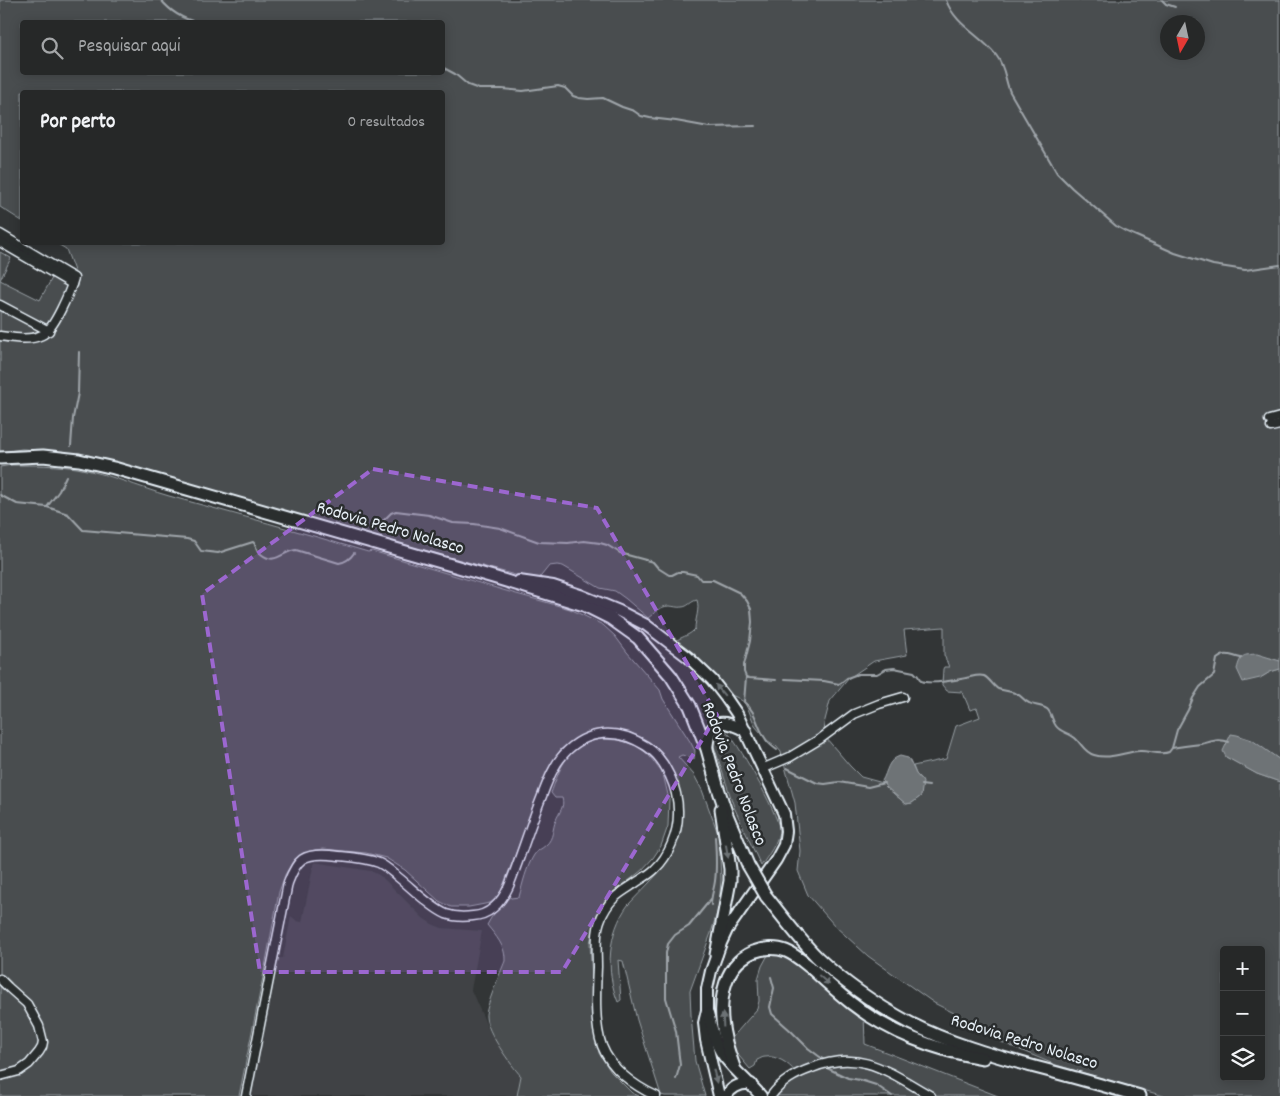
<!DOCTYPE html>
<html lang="pt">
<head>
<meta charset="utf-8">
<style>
	body { margin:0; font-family:Dekko,sans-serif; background:#2e3030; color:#f1f3f6 }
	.controls { position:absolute; right:15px; bottom:15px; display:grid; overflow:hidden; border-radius:5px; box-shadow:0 2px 12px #0003 }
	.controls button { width:45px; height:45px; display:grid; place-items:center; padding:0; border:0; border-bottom:1px solid #424445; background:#262828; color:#f1f3f6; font:25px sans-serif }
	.compass { position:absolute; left:1160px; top:15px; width:45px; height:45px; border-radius:50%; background:#262828; box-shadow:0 2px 12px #0003; rotate:189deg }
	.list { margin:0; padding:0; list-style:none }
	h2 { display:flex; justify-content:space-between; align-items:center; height:65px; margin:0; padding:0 20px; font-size:21px }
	h2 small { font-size:16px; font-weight:400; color:#a4a6a8 }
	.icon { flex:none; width:28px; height:28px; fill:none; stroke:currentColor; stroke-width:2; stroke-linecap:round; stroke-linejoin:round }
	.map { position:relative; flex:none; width:1280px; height:1096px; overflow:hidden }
	.search { position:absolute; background:#262828; box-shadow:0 2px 12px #0003; left:20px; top:20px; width:425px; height:55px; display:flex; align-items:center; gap:12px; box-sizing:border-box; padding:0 18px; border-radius:5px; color:#a4a6a8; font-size:19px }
	.panel { position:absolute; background:#262828; box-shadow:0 2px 12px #0003; left:20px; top:90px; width:425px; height:155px; border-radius:5px }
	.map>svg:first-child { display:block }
	.built { fill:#3f4244 }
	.green { fill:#494d4f; stroke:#989fa4; fill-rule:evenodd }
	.water { fill:#6e7376; stroke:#9fa5aa }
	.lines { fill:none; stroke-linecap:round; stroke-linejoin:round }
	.stream { stroke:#9fa5aa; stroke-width:2 }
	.minor-casing { stroke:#e8f1f8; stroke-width:11 }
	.major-casing { stroke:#e8f1f8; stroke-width:14 }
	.highway-casing { stroke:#e8f1f8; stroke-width:15 }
	.minor { stroke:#2a2d2e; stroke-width:8 }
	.major { stroke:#2a2d2e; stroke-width:10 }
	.highway { stroke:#2a2d2e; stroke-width:11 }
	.highway-bridge-casing { stroke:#e8f1f8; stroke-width:15; stroke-linecap:butt }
	.highway-bridge { stroke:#2a2d2e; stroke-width:11 }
	.oneway { fill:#6c7275 }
	.marked { fill:#9c67d0; fill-opacity:0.2; stroke:#9c67d0; stroke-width:4; stroke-dasharray:10 6; stroke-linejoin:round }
	.labels { text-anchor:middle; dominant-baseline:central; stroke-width:5; stroke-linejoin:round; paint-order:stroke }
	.street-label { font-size:18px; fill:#e8f1f8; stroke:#2a2d2e }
</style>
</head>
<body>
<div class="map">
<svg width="1280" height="1096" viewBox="0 0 1280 1096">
	<rect width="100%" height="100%" fill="#323536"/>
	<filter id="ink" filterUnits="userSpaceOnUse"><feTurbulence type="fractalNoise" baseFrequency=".02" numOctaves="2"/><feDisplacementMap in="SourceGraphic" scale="10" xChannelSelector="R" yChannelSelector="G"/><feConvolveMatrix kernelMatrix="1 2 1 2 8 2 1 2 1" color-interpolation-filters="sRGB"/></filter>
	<g filter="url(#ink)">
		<!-- built -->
		<path class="built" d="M 314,862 L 371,871 L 379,875 L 385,880 L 423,918 L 432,924 L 442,928 L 482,931 L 471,990 L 488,1028 L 513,1067 L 521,1076 L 517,1096 L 246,1096 L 268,985 L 273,986 L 278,958 L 283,958 L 291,916 L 297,921 L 302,922 Z"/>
		<!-- green -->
		<g class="green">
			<path d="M 0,0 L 1280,0 L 1280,661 L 1274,660 L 1270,658 L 1260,678 L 1270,672 L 1280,669 L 1280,760 L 1265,750 L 1226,757 L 1257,774 L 1280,782 L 1280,1096 L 1164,1096 L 1056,1065 L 1001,1042 L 995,1038 L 994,1034 L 986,1029 L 934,1003 L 868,956 L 835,926 L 808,895 L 798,871 L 800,851 L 795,803 L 781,752 L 776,746 L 768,741 L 755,726 L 749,711 L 744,702 L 736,697 L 721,691 L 677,640 C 684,636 690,635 695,629 C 695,619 700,610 697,600 C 691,601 688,607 682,607 C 678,608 673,606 669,606 C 660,606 655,613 648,618 L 626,599 L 615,591 L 600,588 L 563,566 L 557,565 L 549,566 L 537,581 L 376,537 L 102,460 L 57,451 L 22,449 L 0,452 L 0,252 L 11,258 L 0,280 L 40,300 L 52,278 L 77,287 L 77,279 L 66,249 L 56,243 L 442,242 L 442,92 L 22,92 L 22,221 L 0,207 ZM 22,22 L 442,22 L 442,72 L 22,72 ZM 1168,22 L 1198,22 L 1198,52 L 1168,52 ZM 944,627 L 944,655 L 949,667 L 944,667 L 943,669 L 942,685 L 947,691 L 962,692 L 964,698 L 965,698 L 970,710 L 977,708 L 980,717 L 956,726 L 946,759 L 913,766 L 916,774 L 922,780 L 921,796 L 912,803 L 906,804 L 886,787 L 883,783 L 861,777 L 850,766 L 826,738 L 824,724 L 830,701 L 849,678 L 874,661 L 907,655 L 904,630 ZM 1224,950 L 1261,950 L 1261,1077 L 1224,1077 Z"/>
			<path d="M 12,465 C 34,465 56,465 77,468 C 109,474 138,487 169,496 C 235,514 302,532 368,552 L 372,551 L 513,593 L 570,609 L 603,625 L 615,636 L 627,652 L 660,690 L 663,699 L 691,743 L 695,751 L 694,759 L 682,755 L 678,757 L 694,775 L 702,790 L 719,836 L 721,880 L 719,906 L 711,933 L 690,991 L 691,1015 L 695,1061 L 705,1096 L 665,1096 L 661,1095 L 637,1020 L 623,961 L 618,960 L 621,1000 L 618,1002 C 605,971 608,932 628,905 C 635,897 643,890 650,882 C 655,877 660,870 665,864 L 668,859 L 679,819 L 666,763 L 652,744 L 630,733 L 605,730 L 581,736 L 561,749 L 551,764 L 501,891 L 495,899 L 490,903 L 469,907 L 451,907 L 439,901 L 405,870 L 386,858 L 366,853 L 323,849 L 309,851 L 304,855 L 293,861 L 285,875 L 279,892 L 264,972 L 239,1096 L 0,1096 L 0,467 Z"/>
			<path d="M 718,728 C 721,728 723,728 725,730 C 736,738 778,814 779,828 C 780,840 767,857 761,866 L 734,807 L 711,737 Z"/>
			<path d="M 599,739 L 619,740 L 637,746 L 648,754 L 663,774 L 669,799 L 668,826 L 661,846 L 653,858 L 642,870 L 606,899 L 597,914 L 590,943 L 594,1017 L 599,1053 L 611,1072 L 632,1093 L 639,1096 L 517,1096 L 521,1076 C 511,1065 486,1031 486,1016 C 485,1009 501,971 505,961 C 506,947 496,936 487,925 L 491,918 L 508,896 L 511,898 L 519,897 C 523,883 526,868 534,855 C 537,850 542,849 546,845 C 554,838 552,829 556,820 C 559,812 565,807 562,798 L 555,798 L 551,793 C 558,774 564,753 584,744 C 589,742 594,741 599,739 Z"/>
			<path d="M 770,947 L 797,957 L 864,1014 L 865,1044 L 998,1096 L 774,1096 L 795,1072 C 789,1063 776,1055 765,1057 C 762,1057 760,1059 757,1060 L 755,1066 L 750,1069 L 734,1050 L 730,1040 L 757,1009 L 759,1001 L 758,979 L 762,966 L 768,955 Z"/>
		</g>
		<!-- water -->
		<g class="water">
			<path d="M 1257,654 L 1280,661 L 1280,669 L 1270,672 L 1260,678 L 1243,682 L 1237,669 C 1241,654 1243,655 1257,654 Z"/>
			<path d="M 1231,734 L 1237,735 L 1252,740 L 1280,760 L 1280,782 L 1257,774 L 1226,757 L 1223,751 Z"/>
			<path d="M 900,756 L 908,758 L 909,759 L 916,774 L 923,782 L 921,796 L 912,803 L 906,804 L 886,787 L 882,781 C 888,771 887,760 900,756 Z"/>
		</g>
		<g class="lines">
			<!-- stream -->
			<g class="stream">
				<path d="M 161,0 C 171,12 182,19 197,22"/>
				<path d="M 946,0 C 955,25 980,35 996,55 C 1005,66 1005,80 1010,92 L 1057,173 L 1072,188 L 1116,226 L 1125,231 L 1175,253 L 1213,265 L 1245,270 L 1280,265"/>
				<path d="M 1162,0 L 1166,4 L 1175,7"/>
				<path d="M 442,67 L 455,74 L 468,85 L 479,89 L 502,89 L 523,91 L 558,86 L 565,88 L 573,96 L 579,98 L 588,99 L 603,98 L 622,107 L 634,111 L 641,116 L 650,118 L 676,121 L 709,127 L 755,126"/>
				<path d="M 71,446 L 73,418 L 78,393 L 79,352"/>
				<path d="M 0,495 L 17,504 L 47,507 L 68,514 L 83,530 L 187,539 L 194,541 L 201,551 L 218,553 L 253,542 L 255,544 C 256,548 257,551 261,554 C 276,566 282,551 296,550 L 339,563 C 346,562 350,559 354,553"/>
				<path d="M 47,507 L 59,491 L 66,476"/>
				<path d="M 373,531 L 391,513 L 396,511 L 404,512 L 429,515 L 453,523 L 474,524 L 500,528 L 539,542 L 568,543 L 584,541 L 600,543 L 607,545 L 620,553 L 653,562 L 658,568 L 669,575 L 672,575 L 678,572 L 683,572 L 697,575 L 701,580 L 713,580 L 740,593 L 747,601 L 751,609 L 752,622 L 750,641 L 744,665 L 744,672 L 746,677 L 744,702 C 756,711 757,726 765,738 C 767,743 773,747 777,750"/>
				<path d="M 746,677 L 749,678 L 776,680"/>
				<path d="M 785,679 L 824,681 L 839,684 L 841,683 L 847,678 L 858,674 L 877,674 L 886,669 L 894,668 L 914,672 L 918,676 L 921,681 C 930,685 955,680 966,678 C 972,677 978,674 984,676 C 990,679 993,686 998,689 C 1004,691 1011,691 1017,694 C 1022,696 1024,701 1029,703 C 1034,706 1042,705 1047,709 C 1052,713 1052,721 1056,726 C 1060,732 1069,733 1075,738 C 1082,744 1084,752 1094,755 C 1110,760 1124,752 1139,751 C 1149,750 1160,756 1169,752 L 1172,748 L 1177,730 L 1188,710 L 1193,698 L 1200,687 L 1214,675 L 1217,659 C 1227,651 1230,656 1241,658"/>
				<path d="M 1172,748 C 1182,746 1191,745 1201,744 C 1211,742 1218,738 1229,742"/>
				<path d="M 787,768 L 817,783 L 825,784 L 839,782 L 868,787 L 884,783"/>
				<path d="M 921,785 L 929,786"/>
				<path d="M 711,905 C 711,896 714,889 715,881 C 717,867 716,852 715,837"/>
				<path d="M 771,977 L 774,988 L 770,1007 L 772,1014 L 791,1031 L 808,1048 L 824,1060"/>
				<path d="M 827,1068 L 848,1078 L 860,1080 L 876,1085 L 892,1096"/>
				<path d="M 676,1079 L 680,1065 L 676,1031 L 666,998 L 666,953 L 668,944 L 675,935 L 689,926 L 711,899"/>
			</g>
			<defs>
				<g id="minor">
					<path d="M 0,234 L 74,278 C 70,291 54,330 42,335 C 29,341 14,338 0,336"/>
					<path d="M 0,242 L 72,284"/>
					<path d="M 0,305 L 49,331"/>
					<path d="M 1269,420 L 1280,417"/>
					<path d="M 1271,427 L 1280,425"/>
					<path d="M 762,769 L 790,757 L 820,739 L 854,714 L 879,704 L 903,697"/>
					<path d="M 0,979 L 8,987 L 27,1004 L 39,1026 L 43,1042 L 42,1047 L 39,1052 L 29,1064 L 19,1071 L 0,1076"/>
					<path d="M 246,1096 L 288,883 C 297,859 303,853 330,855 C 346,857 364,857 379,863 C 386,866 392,872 398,877 C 412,888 430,907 446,914 C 454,917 465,917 473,916 C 491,915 502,901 509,886 C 520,858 529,829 540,801 C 546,786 552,767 564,754 C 587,729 618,728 646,746 C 666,759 679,790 678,814 C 678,833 669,856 655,869 C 649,875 641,879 634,884 C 620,893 612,897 604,912 C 594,929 597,948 597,967 C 596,991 594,1024 602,1046 C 611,1069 634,1086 656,1096"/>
					<path d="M 771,1096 C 782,1081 795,1074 812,1068 C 861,1048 890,1073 931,1096"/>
				</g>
				<g id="major">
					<path d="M 519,581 L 553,586 L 580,595 L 619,611 L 646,625 L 688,657 L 712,680 L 726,698 L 737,714 L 784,814 L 786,831 L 784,845 L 776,860 L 727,930 L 721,943 L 711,971 L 707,989 L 707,1010 L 704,1023 L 706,1040 L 719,1096"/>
					<path d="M 707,749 C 710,718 720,718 746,731"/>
					<path d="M 708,1013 C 712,1028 715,1046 725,1058 C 736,1072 750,1083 761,1096"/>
					<path d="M 726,1096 C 732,1087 740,1083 751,1084"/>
				</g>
				<g id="highway">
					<path d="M 0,458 L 43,456 L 79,460 L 114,468 L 493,577 L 584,605 L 610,618 L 638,638 L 671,676 L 690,706 L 707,749 L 717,785 L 727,815 L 748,865"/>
					<path d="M 766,896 C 783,917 798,938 817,957 C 843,982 878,1006 910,1023 C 949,1043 992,1055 1035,1067 C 1070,1076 1105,1086 1140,1096"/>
					<path d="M 716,955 L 730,881 L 730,869 L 721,809"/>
					<path d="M 734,1067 C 731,1058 727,1048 725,1038 C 718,1008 720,966 753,952 C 763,948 776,947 786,951 C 796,955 803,962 811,968 C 824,980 837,992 851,1003 C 888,1032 937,1051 983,1058"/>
				</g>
			</defs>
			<!-- minor casing -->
			<use href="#minor" class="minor-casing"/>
			<!-- major casing -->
			<use href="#major" class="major-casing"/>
			<!-- highway casing -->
			<use href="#highway" class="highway-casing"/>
			<!-- minor -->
			<use href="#minor" class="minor"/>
			<!-- major -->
			<use href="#major" class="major"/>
			<!-- highway -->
			<use href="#highway" class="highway"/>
			<defs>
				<path id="highway-bridge" d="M 748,865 L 766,896"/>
			</defs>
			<!-- highway-bridge casing -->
			<use href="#highway-bridge" class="highway-bridge-casing"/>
			<!-- highway-bridge -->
			<use href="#highway-bridge" class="highway-bridge"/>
		</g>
		<!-- one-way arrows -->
		<defs><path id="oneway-solid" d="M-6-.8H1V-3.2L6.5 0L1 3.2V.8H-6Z" transform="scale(1.25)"/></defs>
		<g class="oneway">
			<use href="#oneway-solid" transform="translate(720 690) rotate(-129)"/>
			<use href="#oneway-solid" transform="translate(727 851) rotate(80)"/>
			<use href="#oneway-solid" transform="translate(824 980) rotate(41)"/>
			<use href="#oneway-solid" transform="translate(723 1020) rotate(-93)"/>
			<use href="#oneway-solid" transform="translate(715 1076) rotate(77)"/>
		</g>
	</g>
	<!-- marked area -->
	<path class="marked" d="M 373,469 L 597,508 L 717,715 L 562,972 L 260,972 L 202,594 Z"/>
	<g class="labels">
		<!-- street labels -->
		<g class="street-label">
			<text transform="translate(390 529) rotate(16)">Rodovia Pedro Nolasco</text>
			<text transform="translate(733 774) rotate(69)">Rodovia Pedro Nolasco</text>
			<text transform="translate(1024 1043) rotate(17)">Rodovia Pedro Nolasco</text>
		</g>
	</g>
</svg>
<div class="controls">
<button>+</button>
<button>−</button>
<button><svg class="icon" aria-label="layers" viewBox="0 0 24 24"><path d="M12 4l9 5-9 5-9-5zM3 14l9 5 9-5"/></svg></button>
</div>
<svg class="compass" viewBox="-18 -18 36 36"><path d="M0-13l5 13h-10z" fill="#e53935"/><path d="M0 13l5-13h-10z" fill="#a4a6a8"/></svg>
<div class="search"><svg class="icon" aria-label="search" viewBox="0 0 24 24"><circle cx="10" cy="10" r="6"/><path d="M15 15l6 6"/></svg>Pesquisar aqui</div>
<section class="panel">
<h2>Por perto<small>0 resultados</small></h2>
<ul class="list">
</ul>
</section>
</div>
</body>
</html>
